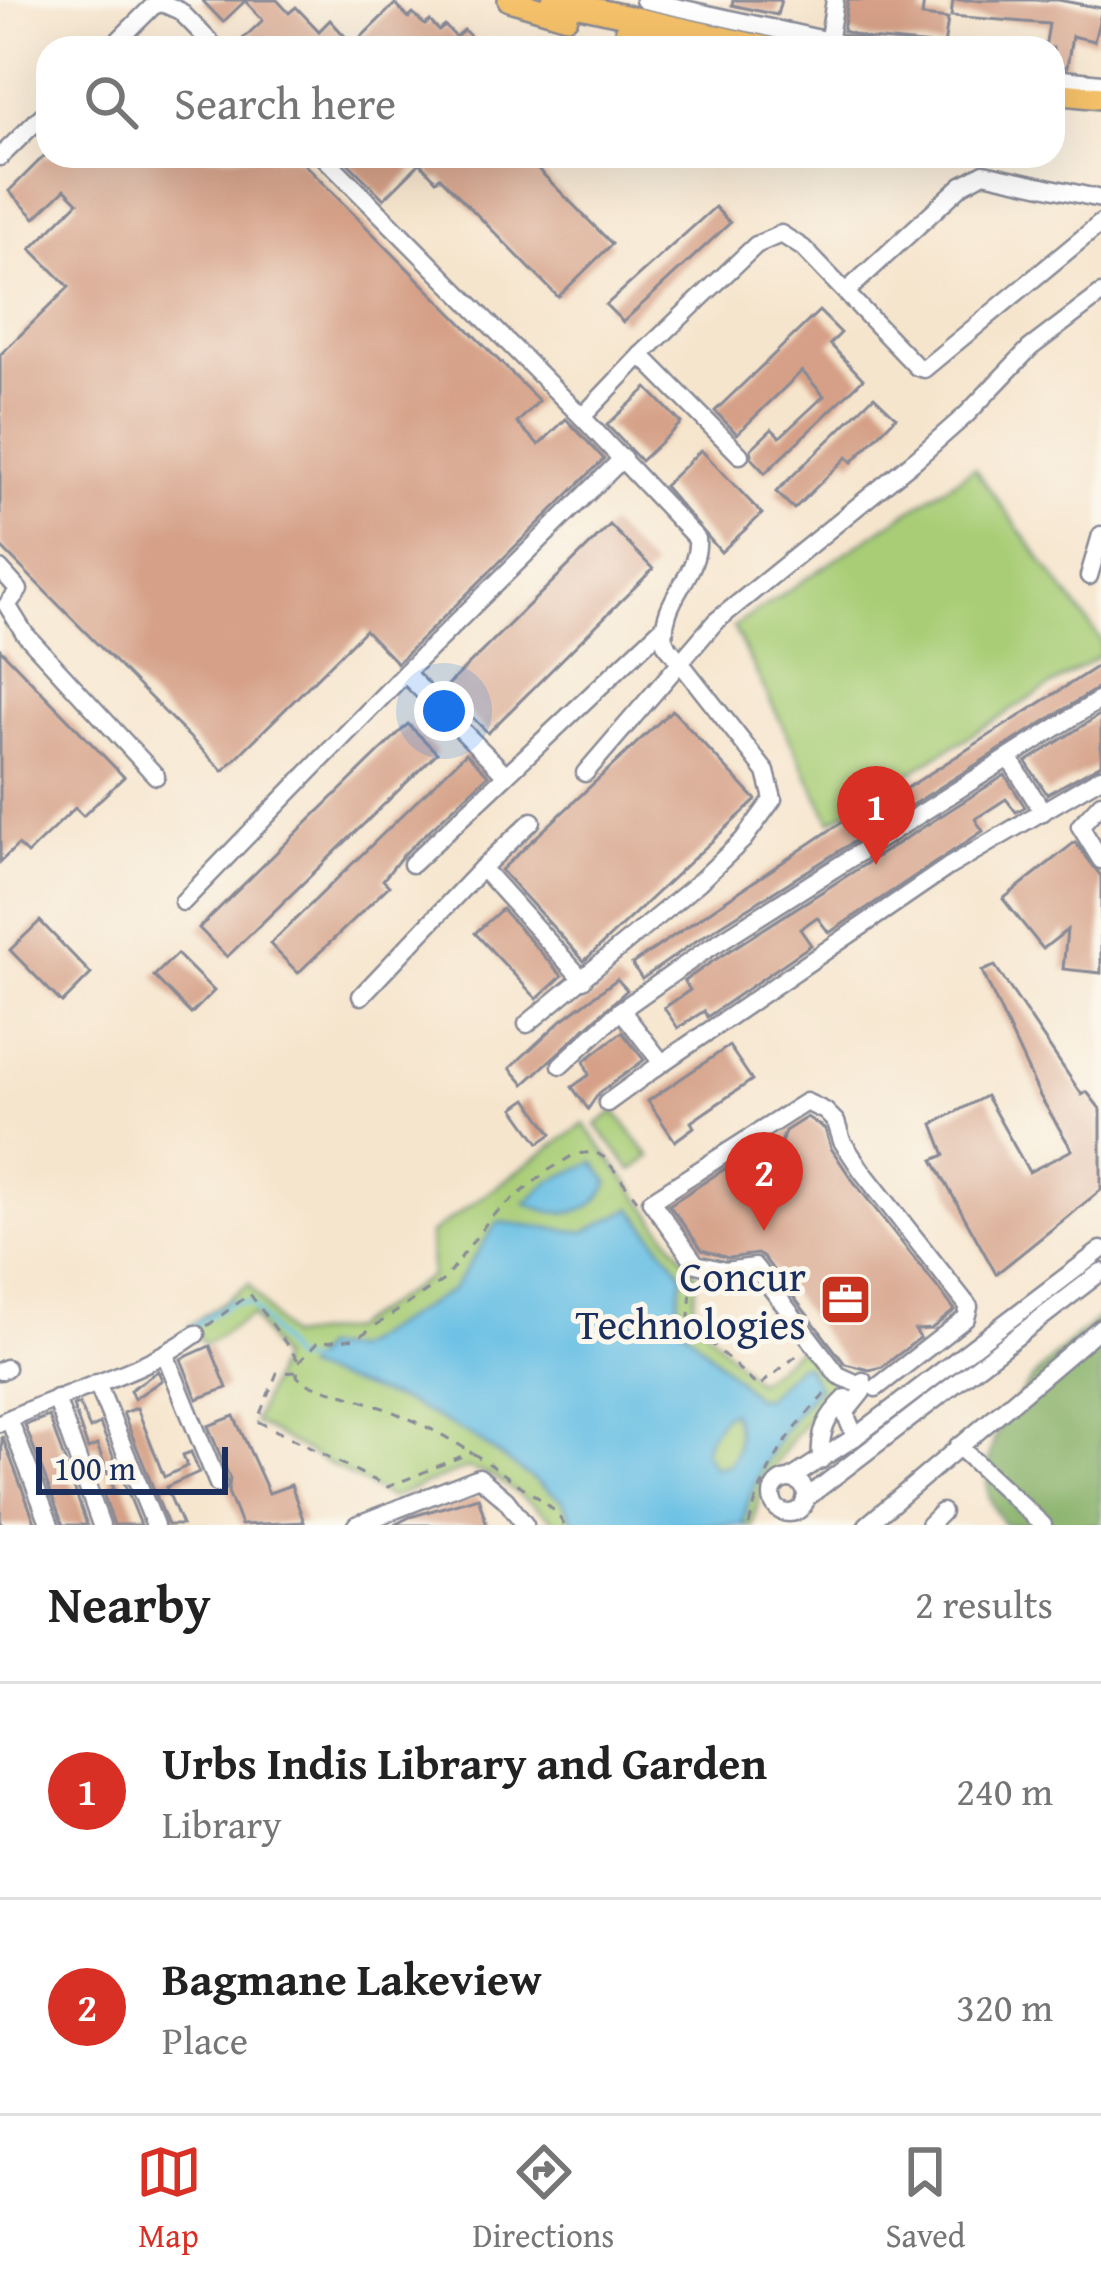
<!DOCTYPE html>
<html lang="en">
<head>
<meta charset="utf-8">
<style>
	body { margin:0; font-family:"Gentium Book Plus",serif; background:#f2f2f2; color:#222 }
	.scale { position:absolute; left:36px; bottom:30px; width:192px; box-sizing:border-box; padding-left:12px; border:6px solid #1b2f5e; border-top:0; font-size:33px; line-height:42px; white-space:nowrap; color:#1b2f5e; -webkit-text-stroke:9px #fbf7ec; paint-order:stroke }
	.you { position:absolute; left:444px; top:711px; width:42px; height:42px; margin:-30px; border:9px solid #fff; border-radius:50%; background:#1a73e8; box-shadow:0 0 0 18px #1a73e833 }
	.badge { display:grid; place-items:center; width:78px; height:78px; border-radius:50%; background:#d93025; color:#fff; font-size:39px; font-weight:700 }
	.pin { position:absolute; translate:-50% -99px; filter:drop-shadow(0 3px 6px #0008) }
	.pin::after { content:''; position:absolute; top:63px; width:42px; height:36px; background:inherit; clip-path:polygon(0 0,100% 0,50% 100%) }
	.list { margin:0; padding:0; list-style:none }
	h2 { display:flex; justify-content:space-between; align-items:center; height:156px; margin:0; padding:0 48px; font-size:51px }
	h2 small { font-size:39px; font-weight:400; color:#767676 }
	.list li { display:grid; grid-template-columns:78px 1fr auto; gap:36px; align-items:center; box-sizing:border-box; height:216px; padding:0 48px; border-top:3px solid #e0e0e0 }
	.list b { display:block; font-size:45px; white-space:nowrap }
	.list p { margin:0; font-size:39px; white-space:nowrap; color:#767676 }
	.list em { font-size:39px; font-style:normal; color:#767676 }
	.icon { flex:none; width:66px; height:66px; fill:none; stroke:currentColor; stroke-width:2; stroke-linecap:round; stroke-linejoin:round }
	.map { position:relative; flex:none; width:1101px; height:1525px; overflow:hidden }
	.search { position:absolute; background:#fff; box-shadow:0 12px 48px #0002; left:36px; right:36px; top:36px; height:132px; display:flex; align-items:center; gap:30px; box-sizing:border-box; padding:0 42px; border-radius:36px; color:#767676; font-size:45px }
	.sheet { height:588px; background:#fff }
	nav { display:flex; justify-content:space-around; align-items:center; box-sizing:border-box; height:168px; border-top:3px solid #e0e0e0; background:#fff; font-size:33px; color:#767676 }
	nav a { display:grid; justify-items:center; gap:6px }
	nav .on { color:#d93025 }
	.map>svg:first-child { display:block }
	.green { fill:#a8cd76; stroke:#627e6a; stroke-width:3 }
	.forest { fill:#86b067; stroke:#507062; stroke-width:3 }
	.water { fill:#67bfe4; stroke:#4177a1; stroke-width:3; fill-rule:evenodd }
	.lines { fill:none; stroke-linecap:round; stroke-linejoin:round }
	.stream { stroke:#67bfe4; stroke-width:4.5 }
	.building { fill:#d5a087 }
	.minor-casing { stroke:#888a96; stroke-width:21 }
	.major-casing { stroke:#888a96; stroke-width:26 }
	.path { stroke:#888a96; stroke-width:3; stroke-dasharray:9 9; stroke-linecap:butt }
	.minor { stroke:#fff; stroke-width:16 }
	.major { stroke:#f5c16b; stroke-width:21 }
	.labels { text-anchor:middle; dominant-baseline:central; stroke-width:10; stroke-linejoin:round; paint-order:stroke }
	.poi-label { font-size:42px; fill:#1b2f5e; stroke:#fbf7ec; text-anchor:end }
</style>
</head>
<body>
<div class="map">
<svg width="1101" height="1525" viewBox="0 0 1101 1525">
	<rect width="100%" height="100%" fill="#fbf7ec"/>
	<filter id="ink" filterUnits="userSpaceOnUse"><feTurbulence type="fractalNoise" baseFrequency=".00833" numOctaves="2"/><feDisplacementMap in="SourceGraphic" scale="24" xChannelSelector="R" yChannelSelector="G"/><feConvolveMatrix kernelMatrix="1 2 1 2 8 2 1 2 1" color-interpolation-filters="sRGB"/></filter>
	<filter id="wash" filterUnits="userSpaceOnUse"><feTurbulence type="fractalNoise" baseFrequency=".004" numOctaves="4" result="noise"/><feDisplacementMap in="SourceGraphic" scale="48" xChannelSelector="R" yChannelSelector="G"/><feGaussianBlur stdDeviation="2.7" result="paint"/><feColorMatrix in="noise" values="0 0 0 0 0 0 0 0 0 0 0 0 0 0 0 0 0 1.4 0 .05"/><feComposite in="paint" operator="in"/></filter>
	<g filter="url(#wash)">
		<rect width="100%" height="100%" fill="#f6e5cd"/>
		<!-- green -->
		<g class="green">
			<path d="M 974,468 L 1101,640 L 1101,655 L 831,821 L 733,627 Z"/>
			<path d="M 615,1111 L 650,1157 L 632,1171 L 596,1125 Z"/>
			<path d="M 584,1124 L 697,1275 L 692,1314 L 756,1382 L 806,1343 L 837,1391 C 797,1426 763,1471 752,1525 L 554,1525 L 551,1518 L 494,1477 L 467,1468 L 390,1498 L 254,1422 L 279,1359 L 252,1315 L 204,1345 L 190,1325 L 249,1284 L 288,1337 L 349,1329 L 431,1276 L 430,1234 Z"/>
		</g>
		<!-- forest -->
		<path class="forest" d="M 1101,1316 L 1101,1525 L 1004,1525 C 998,1514 990,1503 988,1491 C 979,1417 1051,1358 1101,1316 Z"/>
		<!-- water -->
		<g class="water">
			<path d="M 594,1162 L 609,1182 C 593,1218 560,1219 526,1203 L 549,1182 Z"/>
			<path d="M 632,1208 L 683,1274 L 678,1300 L 681,1325 L 755,1397 L 765,1398 L 798,1365 L 806,1366 L 818,1387 C 786,1422 750,1478 743,1525 L 576,1525 L 562,1500 L 475,1438 L 408,1403 L 304,1369 L 321,1348 L 353,1349 L 452,1290 L 498,1222 L 584,1232 ZM 731,1411 C 740,1430 741,1448 729,1465 L 714,1468 L 704,1451 C 707,1437 719,1417 731,1411 Z"/>
		</g>
		<g class="lines">
			<!-- stream -->
			<path class="stream" d="M 189,1329 L 231,1302 L 251,1303 L 292,1360 L 313,1364"/>
		</g>
		<g id="blocks">
			<!-- building -->
			<g class="building">
				<path d="M 202,0 L 277,0 L 289,13 L 296,7 L 319,31 L 330,20 L 353,45 L 395,4 L 409,18 L 413,14 L 425,25 L 430,21 L 439,31 L 445,26 L 456,37 L 464,30 L 482,48 L 233,48 L 263,20 L 245,1 L 223,22 Z"/>
				<path d="M 733,0 L 781,0 L 777,15 L 732,5 Z"/>
				<path d="M 848,0 L 924,0 L 922,16 L 948,19 L 944,46 L 870,39 L 843,31 Z"/>
				<path d="M 953,0 L 1058,0 L 1101,8 L 1101,13 L 1094,41 L 1072,36 L 1067,67 L 1053,65 L 1053,48 L 1045,48 L 1049,24 L 951,16 Z"/>
				<path d="M 44,156 L 296,156 L 539,401 L 517,423 L 539,445 L 566,419 L 604,459 L 397,663 L 365,630 L 223,771 L 0,546 L 0,355 L 69,287 L 31,249 L 78,202 L 65,189 L 35,218 L 9,191 Z"/>
				<path d="M 341,156 L 525,156 L 612,244 L 558,297 L 440,177 L 436,180 L 420,163 L 384,199 Z"/>
				<path d="M 715,207 L 730,223 L 623,322 L 606,305 Z"/>
				<path d="M 819,311 L 841,333 L 830,344 L 863,379 L 765,473 L 752,459 L 751,449 L 772,429 L 780,437 L 824,396 L 802,371 L 737,434 L 715,411 Z"/>
				<path d="M 647,388 L 681,423 L 641,461 L 607,425 Z"/>
				<path d="M 874,396 L 896,417 L 852,462 L 847,457 L 794,509 L 776,492 Z"/>
				<path d="M 701,450 L 762,514 L 721,552 L 664,486 Z"/>
				<path d="M 610,525 L 653,569 L 488,733 L 444,689 Z"/>
				<path d="M 0,649 L 124,777 L 83,816 L 75,808 L 27,854 L 18,845 L 0,862 Z"/>
				<path d="M 1101,664 L 1101,686 L 696,941 L 642,979 L 632,964 L 836,826 L 878,799 L 882,804 Z"/>
				<path d="M 672,710 L 756,800 L 584,961 L 501,870 Z"/>
				<path d="M 1101,714 L 1101,764 L 1047,794 L 1026,762 Z"/>
				<path d="M 408,724 L 437,753 L 227,957 L 199,928 Z"/>
				<path d="M 466,753 L 488,775 L 403,855 L 383,880 L 389,886 L 298,973 L 270,944 Z"/>
				<path d="M 1005,775 L 1025,807 L 1016,812 L 1006,799 L 989,810 L 975,819 L 983,831 L 829,933 L 817,917 L 800,929 L 811,945 L 707,1017 L 704,1011 L 678,1028 L 664,1008 L 690,990 L 684,981 L 710,963 Z"/>
				<path d="M 1075,842 L 1101,876 L 1101,973 L 1063,969 L 1067,930 L 1043,949 L 1003,899 Z"/>
				<path d="M 502,909 L 562,976 L 537,999 L 475,933 Z"/>
				<path d="M 40,921 L 91,974 L 62,1003 L 10,950 Z"/>
				<path d="M 177,954 L 214,991 L 191,1014 L 154,976 Z"/>
				<path d="M 995,966 L 1082,1095 L 1087,1092 L 1101,1110 L 1101,1190 L 996,1274 L 933,1160 L 945,1155 L 933,1124 L 986,1096 L 1029,1172 L 1072,1150 L 1040,1096 L 982,971 Z"/>
				<path d="M 617,979 L 627,990 L 524,1084 L 510,1068 L 562,1020 Z"/>
				<path d="M 622,1032 L 644,1060 L 599,1093 L 588,1109 L 572,1087 L 589,1075 L 584,1061 Z"/>
				<path d="M 729,1046 L 752,1080 L 691,1122 L 694,1127 L 675,1141 L 648,1101 Z"/>
				<path d="M 527,1099 L 552,1134 L 539,1143 L 514,1108 Z"/>
				<path d="M 807,1117 L 825,1129 L 831,1148 L 851,1178 L 955,1310 L 931,1329 L 915,1330 L 920,1338 L 882,1367 L 869,1370 L 845,1364 L 764,1258 L 757,1254 L 728,1258 L 702,1250 L 669,1205 L 771,1139 L 779,1149 L 785,1131 Z"/>
				<path d="M 210,1346 L 227,1388 L 197,1399 L 181,1359 Z"/>
				<path d="M 158,1371 L 162,1380 L 134,1399 L 130,1390 Z"/>
				<path d="M 79,1404 L 90,1429 L 100,1424 L 141,1525 L 114,1525 L 103,1493 L 114,1489 L 97,1445 L 88,1449 L 73,1406 Z"/>
				<path d="M 137,1408 L 164,1477 L 187,1466 L 183,1455 L 191,1452 L 199,1472 L 166,1487 L 182,1525 L 168,1525 L 123,1413 Z"/>
				<path d="M 49,1416 L 87,1525 L 63,1525 L 25,1425 Z"/>
				<path d="M 234,1416 L 269,1493 L 291,1485 L 304,1522 L 241,1525 L 228,1492 L 230,1479 L 208,1426 Z"/>
				<path d="M 2,1436 L 36,1525 L 2,1525 L 0,1521 Z"/>
				<path d="M 478,1497 L 487,1525 L 394,1525 L 410,1517 Z"/>
			</g>
		</g>
	</g>
	<g filter="url(#ink)">
		<use href="#blocks" fill-opacity="0" stroke="#888a96" stroke-width="3"/>
		<g class="lines">
			<defs>
				<g id="minor">
					<path d="M 644,0 L 861,48"/>
					<path d="M 828,44 L 835,0"/>
					<path d="M 111,48 L 153,6 L 162,3 L 180,11 L 216,48"/>
					<path d="M 1053,78 L 1101,83"/>
					<path d="M 323,156 L 582,417"/>
					<path d="M 0,157 L 48,110"/>
					<path d="M 846,292 L 962,185 L 984,173 L 1101,199"/>
					<path d="M 740,455 L 641,355 L 756,245 L 781,234 L 803,248 L 917,367 L 924,369 L 1101,223"/>
					<path d="M 0,569 L 19,590 L 7,605 L 25,634 L 156,776"/>
					<path d="M 1089,576 L 1101,535"/>
					<path d="M 405,673 L 623,458"/>
					<path d="M 1009,758 L 1043,812"/>
					<path d="M 585,773 L 715,622 L 916,459 L 967,414 L 1030,348 L 1101,294"/>
					<path d="M 1101,803 L 1080,826 L 1101,860"/>
					<path d="M 412,864 L 663,627"/>
					<path d="M 482,868 L 583,980"/>
					<path d="M 183,902 L 405,673 L 506,775"/>
					<path d="M 361,996 L 482,868 L 532,821"/>
					<path d="M 621,1010 L 662,1063 L 948,867 L 1101,777"/>
					<path d="M 527,1024 L 699,882 L 743,840 L 773,799 L 766,772 L 665,643 C 659,598 700,577 697,539 L 582,417 L 641,355"/>
					<path d="M 561,1065 L 621,1010 L 703,952 L 1101,699"/>
					<path d="M 607,1103 L 662,1063"/>
					<path d="M 165,1354 L 218,1484"/>
					<path d="M 0,1371 L 6,1368"/>
					<path d="M 97,1383 L 155,1525"/>
					<path d="M 860,1385 L 838,1375 L 755,1267 L 725,1271 L 696,1264 L 651,1201 L 806,1102 L 825,1111 L 836,1122 L 842,1141 L 862,1171 L 969,1307 L 966,1318 L 876,1388"/>
					<path d="M 56,1398 L 101,1525"/>
					<path d="M 9,1419 L 50,1525"/>
					<path d="M 0,1423 C 64,1391 138,1376 196,1334"/>
					<path d="M 855,1437 L 845,1413 L 862,1392 L 863,1381"/>
					<path d="M 958,1446 L 1043,1525"/>
					<path d="M 821,1460 C 819,1432 826,1417 846,1398"/>
					<path d="M 790,1479 L 855,1437 L 1101,1250"/>
					<circle cx="789" cy="1496" r="17"/>
					<path d="M 805,1499 L 1101,1272"/>
					<path d="M 356,1525 L 479,1477 L 506,1500 L 525,1525"/>
					<path d="M 867,1525 L 1101,1327"/>
					<path d="M 929,1525 L 942,1512"/>
				</g>
				<g id="major">
					<path d="M 509,0 L 567,17"/>
					<path d="M 553,0 L 769,48"/>
					<path d="M 626,32 L 696,48"/>
					<path d="M 1053,93 L 1101,98"/>
				</g>
			</defs>
			<!-- minor casing -->
			<use href="#minor" class="minor-casing"/>
			<!-- major casing -->
			<use href="#major" class="major-casing"/>
			<!-- path -->
			<g class="path">
				<path d="M 692,1276 L 689,1316 L 695,1328 L 758,1387 L 800,1353"/>
				<path d="M 207,1326 L 250,1294 L 298,1360"/>
				<path d="M 296,1372 L 277,1373 L 257,1421 L 388,1487 L 472,1452"/>
				<path d="M 564,1525 C 555,1506 532,1494 515,1482 C 440,1428 393,1407 304,1383 L 297,1376 L 299,1362 L 317,1343 L 357,1338 L 445,1279 L 491,1217 L 549,1170 L 575,1154 L 595,1152 L 605,1158 L 637,1200"/>
				<path d="M 749,1525 C 762,1471 791,1428 830,1389"/>
			</g>
			<!-- minor -->
			<use href="#minor" class="minor"/>
			<!-- major -->
			<use href="#major" class="major"/>
		</g>
	</g>
	<!-- icons -->
	<defs>
		<symbol id="office-square" viewBox="-11 -11 22 22"><rect x="-9" y="-9" width="18" height="18" rx="4" fill="#c8321e" stroke="#fbf7ec"/><path d="M-6-3h4V-5.5h4V-3h4V5H-6ZM-1-4.5V-3h2v-1.5ZM-6 0V1H6V0Z" fill="#fff"/></symbol>
	</defs>
	<g fill-rule="evenodd">
		<use href="#office-square" x="816" y="1270" width="59" height="59"/>
	</g>
	<g class="labels">
		<!-- poi labels -->
		<g class="poi-label">
			<text x="806" y="1275">Concur<tspan x="806" dy="48">Technologies</tspan></text>
		</g>
	</g>
</svg>
<div class="scale">100 m</div>
<div class="you"></div>
<div class="pin badge" style="left:876px;top:865px">1</div>
<div class="pin badge" style="left:764px;top:1231px">2</div>
<div class="search"><svg class="icon" aria-label="search" viewBox="0 0 24 24"><circle cx="10" cy="10" r="6"/><path d="M15 15l6 6"/></svg>Search here</div>
</div>
<section class="sheet">
<h2>Nearby<small>2 results</small></h2>
<ul class="list">
<li><span class="badge">1</span><div><b>Urbs Indis Library and Garden</b><p>Library</p></div><em>240 m</em></li>
<li><span class="badge">2</span><div><b>Bagmane Lakeview</b><p>Place</p></div><em>320 m</em></li>
</ul>
</section>
<nav>
<a class="on"><svg class="icon" aria-label="map" viewBox="0 0 24 24"><path d="M3 6l6-2 6 2 6-2v14l-6 2-6-2-6 2zM9 4v14M15 6v14"/></svg>Map</a>
<a><svg class="icon" aria-label="directions" viewBox="0 0 24 24"><path d="M12 3l9 9-9 9-9-9zM9 14v-3h6M13 9l2 2-2 2"/></svg>Directions</a>
<a><svg class="icon" aria-label="saved" viewBox="0 0 24 24"><path d="M7 4h10v16l-5-4-5 4z"/></svg>Saved</a>
</nav>
</body>
</html>
